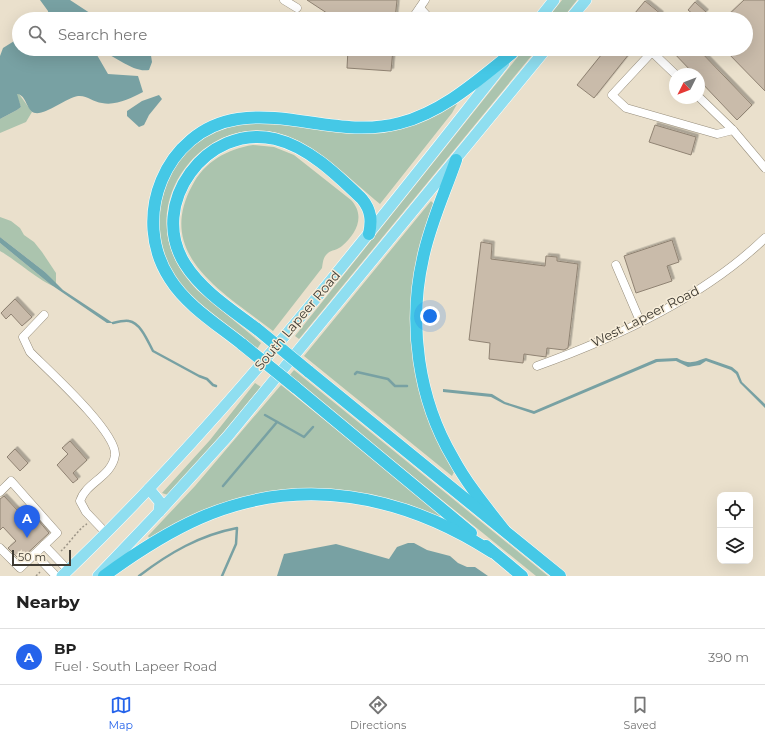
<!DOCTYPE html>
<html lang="en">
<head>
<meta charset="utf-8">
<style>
	body { margin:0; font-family:Montserrat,sans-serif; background:#f2f2f2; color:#222 }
	.controls { position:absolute; right:12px; bottom:12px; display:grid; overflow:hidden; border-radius:8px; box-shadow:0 4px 16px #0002 }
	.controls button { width:36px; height:36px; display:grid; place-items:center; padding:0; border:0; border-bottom:1px solid #e0e0e0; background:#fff; color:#222; font:20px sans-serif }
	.compass { position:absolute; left:669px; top:68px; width:36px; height:36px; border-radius:50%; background:#fff; box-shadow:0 4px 16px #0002; rotate:228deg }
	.scale { position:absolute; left:12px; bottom:10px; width:59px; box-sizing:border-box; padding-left:4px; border:2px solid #3f3b33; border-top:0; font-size:11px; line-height:14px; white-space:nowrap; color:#3f3b33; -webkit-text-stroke:3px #f7edd9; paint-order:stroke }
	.you { position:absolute; left:430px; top:316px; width:14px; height:14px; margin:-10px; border:3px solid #fff; border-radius:50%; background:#1a73e8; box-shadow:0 0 0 6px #1a73e833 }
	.badge { display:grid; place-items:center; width:26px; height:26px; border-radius:50%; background:#2563eb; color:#fff; font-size:13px; font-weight:700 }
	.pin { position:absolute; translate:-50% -33px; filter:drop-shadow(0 1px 2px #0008) }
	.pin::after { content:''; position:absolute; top:21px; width:14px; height:12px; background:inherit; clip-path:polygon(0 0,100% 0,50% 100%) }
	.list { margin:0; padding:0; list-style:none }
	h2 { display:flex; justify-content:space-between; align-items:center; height:52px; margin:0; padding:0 16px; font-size:17px }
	h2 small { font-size:13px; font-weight:400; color:#767676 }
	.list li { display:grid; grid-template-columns:26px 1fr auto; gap:12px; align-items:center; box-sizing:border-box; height:56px; padding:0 16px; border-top:1px solid #e0e0e0 }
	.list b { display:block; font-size:15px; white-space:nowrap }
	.list p { margin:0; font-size:13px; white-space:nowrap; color:#767676 }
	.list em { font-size:13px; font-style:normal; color:#767676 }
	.icon { flex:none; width:22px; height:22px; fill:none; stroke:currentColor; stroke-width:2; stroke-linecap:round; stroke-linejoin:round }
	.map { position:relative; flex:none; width:765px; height:576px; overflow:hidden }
	.search { position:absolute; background:#fff; box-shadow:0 4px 16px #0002; left:12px; right:12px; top:12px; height:44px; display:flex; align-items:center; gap:10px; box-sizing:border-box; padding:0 14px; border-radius:22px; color:#767676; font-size:15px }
	.sheet { height:108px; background:#fff }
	nav { display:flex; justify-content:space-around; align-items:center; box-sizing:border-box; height:56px; border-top:1px solid #e0e0e0; background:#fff; font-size:11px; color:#767676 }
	nav a { display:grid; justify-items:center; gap:2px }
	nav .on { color:#2563eb }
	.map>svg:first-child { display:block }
	.green { fill:#abc4ae }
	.water { fill:#78a1a3 }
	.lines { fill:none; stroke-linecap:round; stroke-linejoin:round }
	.stream { stroke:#78a1a3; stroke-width:2.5 }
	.building { fill:#c9bbaa; stroke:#908373; filter:url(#shadow) }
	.minor-casing { stroke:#968d7b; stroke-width:9 }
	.major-casing { stroke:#fff; stroke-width:12 }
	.highway-casing { stroke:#fff; stroke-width:13 }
	.path { stroke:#9c9486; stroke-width:1.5; stroke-dasharray:2 2; stroke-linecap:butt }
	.minor { stroke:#fff; stroke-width:8 }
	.major { stroke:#8fdef0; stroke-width:11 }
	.highway { stroke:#45c8e6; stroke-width:12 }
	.highway-bridge-casing { stroke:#fff; stroke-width:13; stroke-linecap:butt }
	.highway-bridge { stroke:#45c8e6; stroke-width:12 }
	.labels { text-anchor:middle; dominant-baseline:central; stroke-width:3; stroke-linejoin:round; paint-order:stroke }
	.street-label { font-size:13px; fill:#3f3b33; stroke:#f7edd9 }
</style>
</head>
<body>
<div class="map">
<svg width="765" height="576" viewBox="0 0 765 576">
	<defs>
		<filter id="shadow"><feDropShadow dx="2.5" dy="-2.5" stdDeviation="0" flood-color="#0004"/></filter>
	</defs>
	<rect width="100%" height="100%" fill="#eae0cc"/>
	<!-- green -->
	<g class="green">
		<path d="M 562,0 L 577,0 L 562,19 L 547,19 Z"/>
		<path d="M 524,49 L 537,49 L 299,339 L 295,336 Z"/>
		<path d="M 16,94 L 19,94 L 32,112 L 26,122 L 0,133 L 0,119 L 17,110 L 21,107 Z"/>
		<path d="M 457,104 L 452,113 L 380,204 C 352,181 315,143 281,134 C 214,114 149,183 171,249 C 176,265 186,278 197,290 L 261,343 L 257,349 L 194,299 L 176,280 L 164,258 L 158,232 L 159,208 L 170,173 L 184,153 L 204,137 L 226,126 L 260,122 L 338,131 Z"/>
		<path d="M 253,145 L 274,147 L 294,155 L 351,200 C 366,216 356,234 342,246 C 338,250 331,250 328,253 C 323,257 323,262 322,268 L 273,331 C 226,294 154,256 192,186 C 204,162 227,149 253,145 Z"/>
		<path d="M 431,201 L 435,205 L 413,284 L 437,440 L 454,472 L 452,476 L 304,356 Z"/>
		<path d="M 0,217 L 11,221 L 20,228 L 24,235 L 34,242 L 42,252 L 56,273 L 56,284 L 45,272 L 0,237 Z"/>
		<path d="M 0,243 L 50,284 L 55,286 C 47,287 12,257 0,251 Z"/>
		<path d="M 294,370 L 548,576 L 536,576 L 289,376 Z"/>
		<path d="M 255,383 L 261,387 L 220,436 L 168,495 L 162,493 L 210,440 Z"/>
		<path d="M 281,385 L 442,514 L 439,517 L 410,505 L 364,494 L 288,491 L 150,539 L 148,536 L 195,486 Z"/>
	</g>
	<!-- water -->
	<g class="water">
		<path d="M 40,0 L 70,0 L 99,19 L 49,19 L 48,11 Z"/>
		<path d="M 19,38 L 19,49 L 150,49 L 152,62 L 149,70 C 132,73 114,54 97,50 L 97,55 L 108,74 L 138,76 L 143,92 C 131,98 116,106 102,103 C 93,102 87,95 78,96 C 66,98 46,115 35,113 C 26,111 27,95 17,94 L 21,107 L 17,110 L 0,119 L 0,56 L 3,48 Z"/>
		<path d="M 159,95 L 162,99 L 149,115 L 144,125 L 139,127 L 127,116 L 127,111 L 142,101 Z"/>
		<path d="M 0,237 L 45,272 L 63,290 L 113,323 L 107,323 L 50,284 L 0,243 Z"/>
		<path d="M 677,358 C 690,365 694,362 706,358 L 732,367 L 738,372 L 742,382 L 765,404 L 765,408 L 740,383 L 736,374 L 731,370 L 706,361 L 700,365 L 688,367 L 676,361 L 657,362 L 534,414 L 504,404 L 491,397 L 443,392 L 443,389 L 492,394 L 505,402 L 534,411 L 656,359 Z"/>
		<path d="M 408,543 L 414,543 L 427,550 L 450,556 L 458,563 L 467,567 L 475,567 L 488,576 L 277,576 L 284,554 L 336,544 L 389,559 L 397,547 Z"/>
	</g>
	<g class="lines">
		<!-- stream -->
		<g class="stream">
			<path d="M 148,55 L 162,49"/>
			<path d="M 113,323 C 117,322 125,320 129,321 C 141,323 148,342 153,351 L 199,376 L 207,379 L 213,385 L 216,386"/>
			<path d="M 355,374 L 357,372 L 388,379 L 395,386 L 407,386"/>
			<path d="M 265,415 L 304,437 L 313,427"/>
			<path d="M 223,486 L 277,422"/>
			<path d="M 139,576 C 169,553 200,535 237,528 L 236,544 L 222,576"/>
		</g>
	</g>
	<!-- building -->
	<g class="building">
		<path d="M 307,0 L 397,0 L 395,19 L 336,19 Z"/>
		<path d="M 744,0 L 765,0 L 765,91 L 724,49 L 746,49 L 746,19 L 724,19 Z"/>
		<path d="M 645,1 L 661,14 L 657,19 L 630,19 Z"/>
		<path d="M 695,2 L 706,12 L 699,19 L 688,10 Z"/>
		<path d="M 348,49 L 393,49 L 391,71 L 347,68 Z"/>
		<path d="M 606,49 L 633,49 L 594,98 L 577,85 Z"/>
		<path d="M 670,49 L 698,49 L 752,105 L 737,120 L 699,80 L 699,74 L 694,74 Z"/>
		<path d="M 655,125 L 696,137 L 691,155 L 649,142 Z"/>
		<path d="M 672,240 L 679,262 L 667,266 L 672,281 L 636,293 L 624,256 Z"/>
		<path d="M 481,242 L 492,244 L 491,259 L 545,266 L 546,256 L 557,257 L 557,261 L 578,264 L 568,348 L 564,350 L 547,348 L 546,357 L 524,354 L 523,363 L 489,359 L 490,343 L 469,340 Z"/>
		<path d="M 15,299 L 32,317 L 22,326 L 11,314 L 6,319 L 1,313 Z"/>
		<path d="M 70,441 L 87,460 L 73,473 L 78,479 L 73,483 L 57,465 L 68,454 L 62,448 Z"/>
		<path d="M 15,449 L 28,463 L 20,471 L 7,457 Z"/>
		<path d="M 4,496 L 19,512 L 17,514 L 30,527 L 38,520 L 49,533 L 20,560 L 8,548 L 16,541 L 3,527 L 0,530 L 0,499 Z"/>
	</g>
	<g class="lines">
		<defs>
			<g id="minor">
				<path d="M 284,0 L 297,8"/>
				<path d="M 420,8 L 430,19"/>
				<path d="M 412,19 L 425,0"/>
				<path d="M 408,49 L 420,51 L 421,49"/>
				<path d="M 675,74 L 652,52 L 612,95 L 626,108 L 717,134 L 733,130"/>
				<path d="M 699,97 L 733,130 L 765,168"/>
				<path d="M 616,265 L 640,321"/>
				<path d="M 44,315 L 23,337 L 30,352 C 48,370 117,432 115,455 C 112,477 86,482 80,501 L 86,512 L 106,533"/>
				<path d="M 537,366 C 615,338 705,296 765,238"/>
				<path d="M 0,492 L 11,481 L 57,533 L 20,568 L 0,548"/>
				<path d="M 44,545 L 68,570"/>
				<path d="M 35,554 L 56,576"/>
			</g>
			<g id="major">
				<path d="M 539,19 L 554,0"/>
				<path d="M 570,19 L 586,0"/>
				<path d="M 149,489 L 160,502 L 159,512"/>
				<path d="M 62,576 C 226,420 364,240 504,63"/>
				<path d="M 98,576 L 159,512 L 228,436 L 546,49"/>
			</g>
			<g id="highway">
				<path d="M 456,160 C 445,192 430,224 423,258 C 408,324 418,399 453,458 C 467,484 486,507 504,530"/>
				<path d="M 257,329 C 232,310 202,291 185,264 C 147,204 207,123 275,139 C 309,147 338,176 362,199 C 371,210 372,220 369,234"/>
				<path d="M 243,345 C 218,325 187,306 170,279 C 130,218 165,130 238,119 C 292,111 344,138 400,123 C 443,112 478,80 512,53"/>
				<path d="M 308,371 L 560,576"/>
				<path d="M 295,387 L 471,533"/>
				<path d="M 486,546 L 522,576"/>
				<path d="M 104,576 C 134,554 166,533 200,518 C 301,474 403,495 492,552"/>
			</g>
		</defs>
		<!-- minor casing -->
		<use href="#minor" class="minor-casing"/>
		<!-- major casing -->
		<use href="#major" class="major-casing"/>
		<!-- highway casing -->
		<use href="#highway" class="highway-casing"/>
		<!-- path -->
		<g class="path">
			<path d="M 61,551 C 69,544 79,528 87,524"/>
			<path d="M 36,576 L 40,572"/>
		</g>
		<!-- minor -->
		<use href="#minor" class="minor"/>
		<!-- major -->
		<use href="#major" class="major"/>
		<!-- highway -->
		<use href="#highway" class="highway"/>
		<defs>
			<g id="highway-bridge">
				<path d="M 257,329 L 308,371"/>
				<path d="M 243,345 L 295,387"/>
			</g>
		</defs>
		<!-- highway-bridge casing -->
		<use href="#highway-bridge" class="highway-bridge-casing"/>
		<!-- highway-bridge -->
		<use href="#highway-bridge" class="highway-bridge"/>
	</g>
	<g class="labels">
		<!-- street labels -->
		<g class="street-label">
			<text transform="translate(645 316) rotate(-27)">West Lapeer Road</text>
			<text transform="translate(297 320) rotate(-50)">South Lapeer Road</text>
		</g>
	</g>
</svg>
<div class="controls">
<button><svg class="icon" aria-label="locate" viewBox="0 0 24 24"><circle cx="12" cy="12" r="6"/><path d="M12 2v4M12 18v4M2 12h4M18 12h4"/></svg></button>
<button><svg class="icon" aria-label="layers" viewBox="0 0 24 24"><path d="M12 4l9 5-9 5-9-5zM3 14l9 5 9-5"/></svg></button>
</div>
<svg class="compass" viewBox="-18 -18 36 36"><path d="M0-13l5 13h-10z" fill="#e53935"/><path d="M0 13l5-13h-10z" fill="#767676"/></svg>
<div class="scale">50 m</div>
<div class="you"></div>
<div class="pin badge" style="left:27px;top:538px">A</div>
<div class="search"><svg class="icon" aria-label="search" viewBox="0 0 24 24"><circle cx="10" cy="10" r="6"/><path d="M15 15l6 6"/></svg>Search here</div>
</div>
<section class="sheet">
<h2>Nearby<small></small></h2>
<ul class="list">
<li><span class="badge">A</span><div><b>BP</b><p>Fuel · South Lapeer Road</p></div><em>390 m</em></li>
</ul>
</section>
<nav>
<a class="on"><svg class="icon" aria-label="map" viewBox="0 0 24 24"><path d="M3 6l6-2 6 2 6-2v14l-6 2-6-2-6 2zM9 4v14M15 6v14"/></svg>Map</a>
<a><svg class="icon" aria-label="directions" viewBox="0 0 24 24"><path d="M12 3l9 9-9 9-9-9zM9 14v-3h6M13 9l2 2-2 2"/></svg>Directions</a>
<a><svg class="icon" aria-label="saved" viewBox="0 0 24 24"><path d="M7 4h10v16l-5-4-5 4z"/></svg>Saved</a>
</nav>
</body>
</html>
